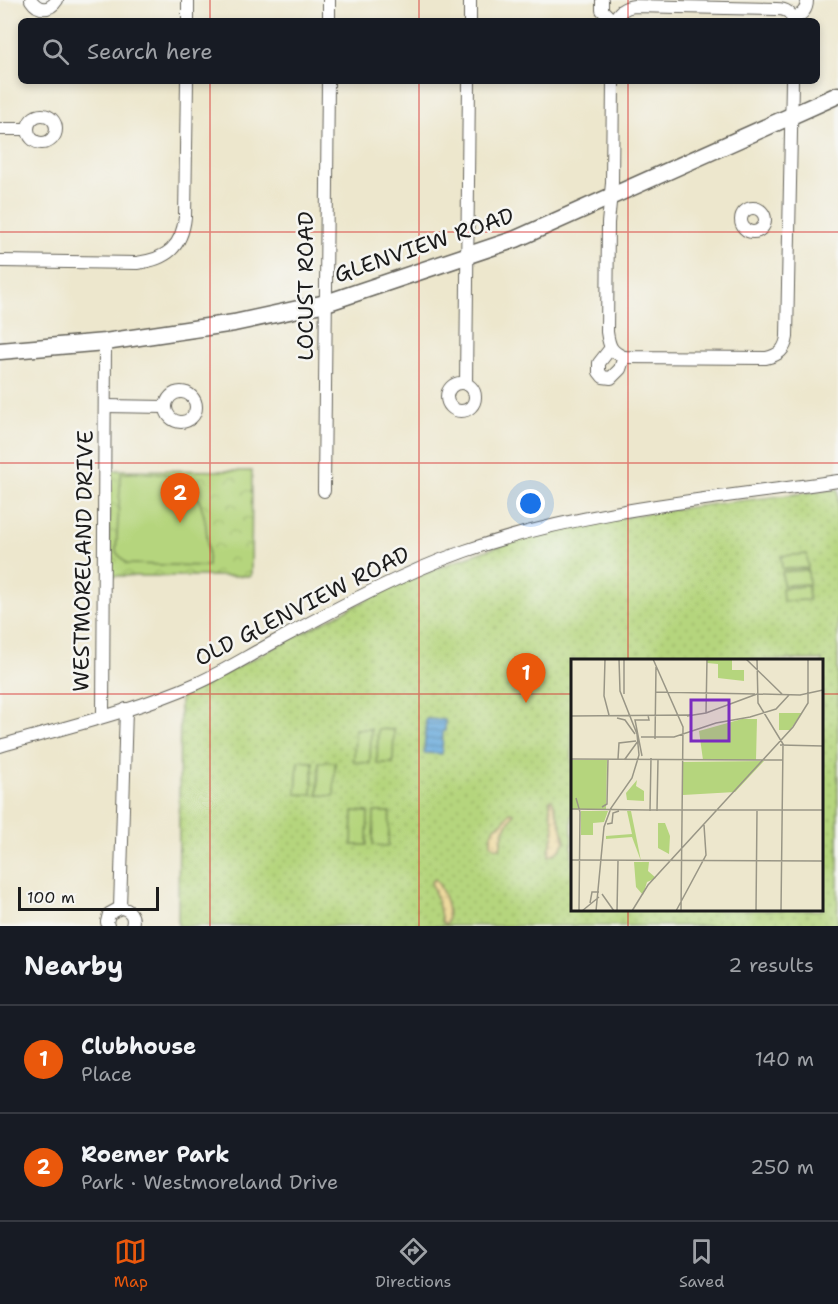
<!DOCTYPE html>
<html lang="en">
<head>
<meta charset="utf-8">
<style>
	body { margin:0; font-family:"Shantell Sans",sans-serif; background:#20242c; color:#f1f3f6 }
	.scale { position:absolute; left:18px; bottom:15px; width:141px; box-sizing:border-box; padding-left:6px; border:3px solid #1c1c1c; border-top:0; font-size:16px; line-height:21px; white-space:nowrap; color:#1c1c1c; -webkit-text-stroke:4px #f6f6f2; paint-order:stroke }
	.you { position:absolute; left:531px; top:504px; width:21px; height:21px; margin:-15px; border:4px solid #fff; border-radius:50%; background:#1a73e8; box-shadow:0 0 0 9px #1a73e833 }
	.badge { display:grid; place-items:center; width:39px; height:39px; border-radius:50%; background:#ea580c; color:#fff; font-size:20px; font-weight:700 }
	.pin { position:absolute; translate:-50% -50px; filter:drop-shadow(0 2px 3px #0008) }
	.pin::after { content:''; position:absolute; top:32px; width:21px; height:18px; background:inherit; clip-path:polygon(0 0,100% 0,50% 100%) }
	.list { margin:0; padding:0; list-style:none }
	h2 { display:flex; justify-content:space-between; align-items:center; height:78px; margin:0; padding:0 24px; font-size:26px }
	h2 small { font-size:20px; font-weight:400; color:#9ea1a6 }
	.list li { display:grid; grid-template-columns:39px 1fr auto; gap:18px; align-items:center; box-sizing:border-box; height:108px; padding:0 24px; border-top:2px solid #363941 }
	.list b { display:block; font-size:22px; white-space:nowrap }
	.list p { margin:0; font-size:20px; white-space:nowrap; color:#9ea1a6 }
	.list em { font-size:20px; font-style:normal; color:#9ea1a6 }
	.icon { flex:none; width:33px; height:33px; fill:none; stroke:currentColor; stroke-width:2; stroke-linecap:round; stroke-linejoin:round }
	.map { position:relative; flex:none; width:838px; height:926px; overflow:hidden }
	.search { position:absolute; background:#171b24; box-shadow:0 3px 9px #0003; left:18px; right:18px; top:18px; height:66px; display:flex; align-items:center; gap:15px; box-sizing:border-box; padding:0 21px; border-radius:9px; color:#9ea1a6; font-size:22px }
	.sheet { height:294px; background:#171b24 }
	nav { display:flex; justify-content:space-around; align-items:center; box-sizing:border-box; height:84px; border-top:2px solid #363941; background:#171b24; font-size:16px; color:#9ea1a6 }
	nav a { display:grid; justify-items:center; gap:3px }
	nav .on { color:#ea580c }
	.map>svg:first-child { display:block }
	.grass { fill:url(#grass-dots); stroke:#68784c; stroke-width:1.5; fill-rule:evenodd }
	.sand { fill:url(#sand-dots); stroke:#857b5d; stroke-width:1.5 }
	.park { fill:url(#park-crowns); stroke:#68784c; stroke-width:1.5 }
	.pitch { fill:#b5d57d; stroke:#68784c; stroke-width:1.5 }
	.water { fill:url(#water-rules); stroke:#41627c; stroke-width:1.5 }
	.lines { fill:none; stroke-linecap:round; stroke-linejoin:round }
	.minor-casing { stroke:#65635a; stroke-width:14 }
	.major-casing { stroke:#65635a; stroke-width:19 }
	.minor { stroke:#fff; stroke-width:12 }
	.major { stroke:#fff; stroke-width:16 }
	.grid { fill:none; stroke:#d62828; stroke-width:1.5; stroke-opacity:0.55 }
	.labels { text-anchor:middle; dominant-baseline:central; stroke-width:5; stroke-linejoin:round; paint-order:stroke }
	.street-label { font-size:22px; fill:#1c1c1c; stroke:#f6f6f2 }
	.inset-road { fill:none; stroke:#999686; stroke-width:1.5 }
	.view { fill:#7b2cbf; fill-opacity:0.15; stroke:#7b2cbf; stroke-width:3 }
	.inset-edge { fill:none; stroke:#1c1c1c; stroke-width:3 }
</style>
</head>
<body>
<div class="map">
<svg width="838" height="926" viewBox="0 0 838 926">
	<defs>
		<pattern id="grass-dots" width="8" height="8" patternUnits="userSpaceOnUse" patternTransform="scale(1.5)"><rect width="8" height="8" fill="#b5d57d"/><path d="M2 2h.1M6 6h.1" fill="none" stroke="#9bb66b" stroke-width="1.8" stroke-linecap="round"/></pattern>
		<pattern id="sand-dots" width="8" height="8" patternUnits="userSpaceOnUse" patternTransform="scale(1.5)"><rect width="8" height="8" fill="#eeda9e"/><path d="M2 2h.1M6 6h.1" fill="none" stroke="#ccba88" stroke-width="1.8" stroke-linecap="round"/></pattern>
		<pattern id="park-crowns" width="20" height="18" patternUnits="userSpaceOnUse" patternTransform="scale(1.5)"><rect width="20" height="18" fill="#b5d57d"/><path d="M2 6a3 3 0 1 1 6 0M12 15a3 3 0 1 1 6 0" fill="none" stroke="#9bb66b"/></pattern>
		<pattern id="water-rules" width="6" height="5" patternUnits="userSpaceOnUse" patternTransform="scale(1.5)"><rect width="6" height="5" fill="#66a9db"/><path d="M0 2.5h6" fill="none" stroke="#5389b1"/></pattern>
	</defs>
	<rect width="100%" height="100%" fill="#f6f6f2"/>
	<filter id="ink" filterUnits="userSpaceOnUse"><feTurbulence type="fractalNoise" baseFrequency=".0167" numOctaves="2"/><feDisplacementMap in="SourceGraphic" scale="12" xChannelSelector="R" yChannelSelector="G"/><feConvolveMatrix kernelMatrix="1 2 1 2 8 2 1 2 1" color-interpolation-filters="sRGB"/></filter>
	<filter id="wash" filterUnits="userSpaceOnUse"><feTurbulence type="fractalNoise" baseFrequency=".008" numOctaves="4" result="noise"/><feDisplacementMap in="SourceGraphic" scale="24" xChannelSelector="R" yChannelSelector="G"/><feGaussianBlur stdDeviation="1.35" result="paint"/><feColorMatrix in="noise" values="0 0 0 0 0 0 0 0 0 0 0 0 0 0 0 0 0 1.4 0 .05"/><feComposite in="paint" operator="in"/></filter>
	<g filter="url(#wash)">
		<rect width="100%" height="100%" fill="#ede7cd"/>
		<!-- grass -->
		<path class="grass" d="M 838,489 L 838,926 L 178,926 L 180,696 C 281,648 377,586 484,551 C 598,513 720,504 838,489 ZM 572,660 L 822,660 L 822,910 L 572,910 Z"/>
		<!-- sand -->
		<g class="sand">
			<path d="M 552,799 L 562,828 L 565,842 L 559,851 L 549,856 C 548,847 554,840 554,831 C 554,820 549,811 550,800 Z"/>
			<path d="M 510,812 L 514,813 L 504,830 L 500,848 L 494,847 L 491,844 L 491,836 L 495,827 L 503,822 Z"/>
			<path d="M 435,879 C 443,889 452,912 446,924 L 442,922 L 438,902 L 431,882 Z"/>
		</g>
		<!-- park -->
		<path class="park" d="M 110,470 L 252,471 L 251,576 L 108,576 Z"/>
		<!-- pitch -->
		<g class="pitch">
			<path d="M 121,473 C 135,473 150,472 164,474 C 209,480 207,532 208,566 L 127,564 L 116,552 Z"/>
			<path d="M 807,554 L 808,568 L 782,569 L 781,556 Z"/>
			<path d="M 808,570 L 809,584 L 783,585 L 782,572 Z"/>
			<path d="M 808,586 L 809,600 L 783,601 L 782,588 Z"/>
			<path d="M 355,729 L 371,729 L 370,763 L 354,762 Z"/>
			<path d="M 378,729 L 394,730 L 393,763 L 377,763 Z"/>
			<path d="M 298,761 L 313,762 L 312,795 L 296,794 Z"/>
			<path d="M 319,762 L 335,762 L 334,796 L 318,795 Z"/>
			<path d="M 353,811 L 368,812 L 367,845 L 352,845 Z"/>
			<path d="M 374,812 L 390,812 L 388,846 L 373,845 Z"/>
		</g>
		<!-- water -->
		<path class="water" d="M 426,719 L 445,720 L 445,731 L 443,731 L 442,754 L 424,753 Z"/>
	</g>
	<g filter="url(#ink)">
		<g class="lines">
			<defs>
				<g id="minor">
					<path d="M 31,0 C 38,11 50,11 57,0"/>
					<path d="M 602,0 L 602,10 L 613,21"/>
					<path d="M 793,19 C 802,14 807,11 807,0"/>
					<path d="M 188,21 L 188,0"/>
					<path d="M 329,21 L 329,0"/>
					<path d="M 470,21 L 470,0"/>
					<path d="M 614,21 C 618,12 625,7 634,6 L 776,9 C 785,9 791,11 793,21"/>
					<path d="M 613,81 L 612,183 L 608,223 L 607,332 C 609,346 611,352 624,357 L 766,358 C 779,355 785,350 787,337 L 792,81"/>
					<circle cx="42" cy="129" r="14"/>
					<path d="M 0,129 L 28,129"/>
					<circle cx="753" cy="220" r="12"/>
					<path d="M 0,261 L 137,263 C 167,259 182,247 185,217 L 187,81"/>
					<path d="M 610,349 L 599,363 L 599,372 L 603,377 L 611,378 L 620,369 L 624,357"/>
					<circle cx="461" cy="397" r="14"/>
					<path d="M 466,384 L 469,81"/>
					<circle cx="181" cy="407" r="15"/>
					<path d="M 105,406 L 166,407"/>
					<path d="M 324,491 L 328,81"/>
					<path d="M 103,716 L 105,342"/>
					<path d="M 0,746 C 66,727 135,711 198,683 C 225,671 251,654 278,640 C 339,607 400,574 465,551 C 585,509 713,499 838,481"/>
					<path d="M 120,908 L 126,709"/>
					<path d="M 108,926 L 107,922 L 109,914 L 120,908 C 130,909 135,916 132,926"/>
				</g>
				<path id="major" d="M 0,351 L 105,342 L 234,323 L 326,303 L 516,239 L 838,95"/>
			</defs>
			<!-- minor casing -->
			<use href="#minor" class="minor-casing"/>
			<!-- major casing -->
			<use href="#major" class="major-casing"/>
			<!-- minor -->
			<use href="#minor" class="minor"/>
			<!-- major -->
			<use href="#major" class="major"/>
		</g>
	</g>
	<!-- grid -->
	<path class="grid" d="M 210,0 L 210,21M 419,0 L 419,21M 628,0 L 628,21M 210,81 L 210,926M 419,81 L 419,926M 628,81 L 628,660M 0,232 L 838,232M 0,463 L 838,463M 0,694 L 572,694M 822,694 L 838,694M 628,910 L 628,926"/>
	<g class="labels">
		<!-- street labels -->
		<g class="street-label">
			<text transform="translate(424 245) rotate(-19)">GLENVIEW ROAD</text>
			<text transform="translate(305 286) rotate(-90)">LOCUST ROAD</text>
			<text transform="translate(83 561) rotate(-89)">WESTMORELAND DRIVE</text>
			<text transform="translate(302 606) rotate(-27)">OLD GLENVIEW ROAD</text>
		</g>
	</g>
	<!-- overview -->
	<g transform="translate(571 659)">
		<rect width="252" height="252" fill="#ede7cd"/>
		<path d="M 171,60 L 186,60 L 185,101 L 132,101 L 128,72 ZM 56,152 L 60,152 L 70,202 L 61,178 L 35,180 L 35,177 L 61,175 ZM 87,164 L 94,164 L 99,177 L 98,195 L 87,189 Z" fill="#b5d57d"/>
		<path d="M 193,102 L 164,133 L 112,136 L 112,103 Z" fill="#b5d57d"/>
		<path d="M 136,0 L 161,0 L 161,11 L 173,11 L 173,22 L 147,19 L 147,5 L 136,4 ZM 208,54 L 231,54 L 219,71 L 208,71 ZM 0,101 L 36,101 L 35,150 L 0,150 ZM 66,121 L 65,127 L 73,132 L 73,142 L 56,141 L 55,134 ZM 10,152 L 37,152 L 33,163 L 22,164 L 22,176 L 10,176 ZM 63,203 L 78,203 L 77,212 L 85,219 L 76,223 L 72,236 L 65,228 Z" fill="#b5d57d"/>
		<path class="inset-road" d="M 34,0 L 33,37 L 38,56M 53,0 L 53,35M 82,0 L 112,68 L 110,252M 175,0 L 211,35M 186,0 L 187,44 L 212,85 L 210,252M 84,33 L 184,35M 187,35 L 229,36 L 252,31M 135,54 L 136,0M 0,57 L 119,56M 116,57 L 135,54 L 186,35M 46,59 L 54,61 L 64,75M 70,78 L 103,78 L 145,64 L 179,58 L 205,50 L 218,36M 84,80 L 85,8M 209,86 L 252,87M 71,97 L 64,61 L 78,61 L 77,56M 0,100 L 212,101M 47,100 L 48,84 L 65,82M 54,100 L 67,82M 5,139 L 9,153 L 8,252M 31,148 L 36,145 L 37,100M 0,150 L 76,151M 73,151 L 252,151M 79,152 L 80,99M 86,152 L 87,101M 36,165 L 41,164 L 42,154 L 48,152M 0,201 L 252,202M 31,235 L 43,252M 19,244 L 21,233 L 28,233M 11,252 L 28,238M 25,252 L 33,168 L 40,149 L 61,119 L 68,96 L 66,75 L 49,32 L 48,0M 46,252 L 47,202M 61,252 L 77,226 L 222,68 L 237,44 L 237,0M 105,252 L 135,196 L 133,166M 185,252 L 186,152"/>
		<path class="view" d="M 120,41 L 158,41 L 158,82 L 120,82 Z"/>
		<rect width="252" height="252" class="inset-edge"/>
	</g>
</svg>
<div class="scale">100 m</div>
<div class="you"></div>
<div class="pin badge" style="left:526px;top:703px">1</div>
<div class="pin badge" style="left:180px;top:523px">2</div>
<div class="search"><svg class="icon" aria-label="search" viewBox="0 0 24 24"><circle cx="10" cy="10" r="6"/><path d="M15 15l6 6"/></svg>Search here</div>
</div>
<section class="sheet">
<h2>Nearby<small>2 results</small></h2>
<ul class="list">
<li><span class="badge">1</span><div><b>Clubhouse</b><p>Place</p></div><em>140 m</em></li>
<li><span class="badge">2</span><div><b>Roemer Park</b><p>Park · Westmoreland Drive</p></div><em>250 m</em></li>
</ul>
</section>
<nav>
<a class="on"><svg class="icon" aria-label="map" viewBox="0 0 24 24"><path d="M3 6l6-2 6 2 6-2v14l-6 2-6-2-6 2zM9 4v14M15 6v14"/></svg>Map</a>
<a><svg class="icon" aria-label="directions" viewBox="0 0 24 24"><path d="M12 3l9 9-9 9-9-9zM9 14v-3h6M13 9l2 2-2 2"/></svg>Directions</a>
<a><svg class="icon" aria-label="saved" viewBox="0 0 24 24"><path d="M7 4h10v16l-5-4-5 4z"/></svg>Saved</a>
</nav>
</body>
</html>
